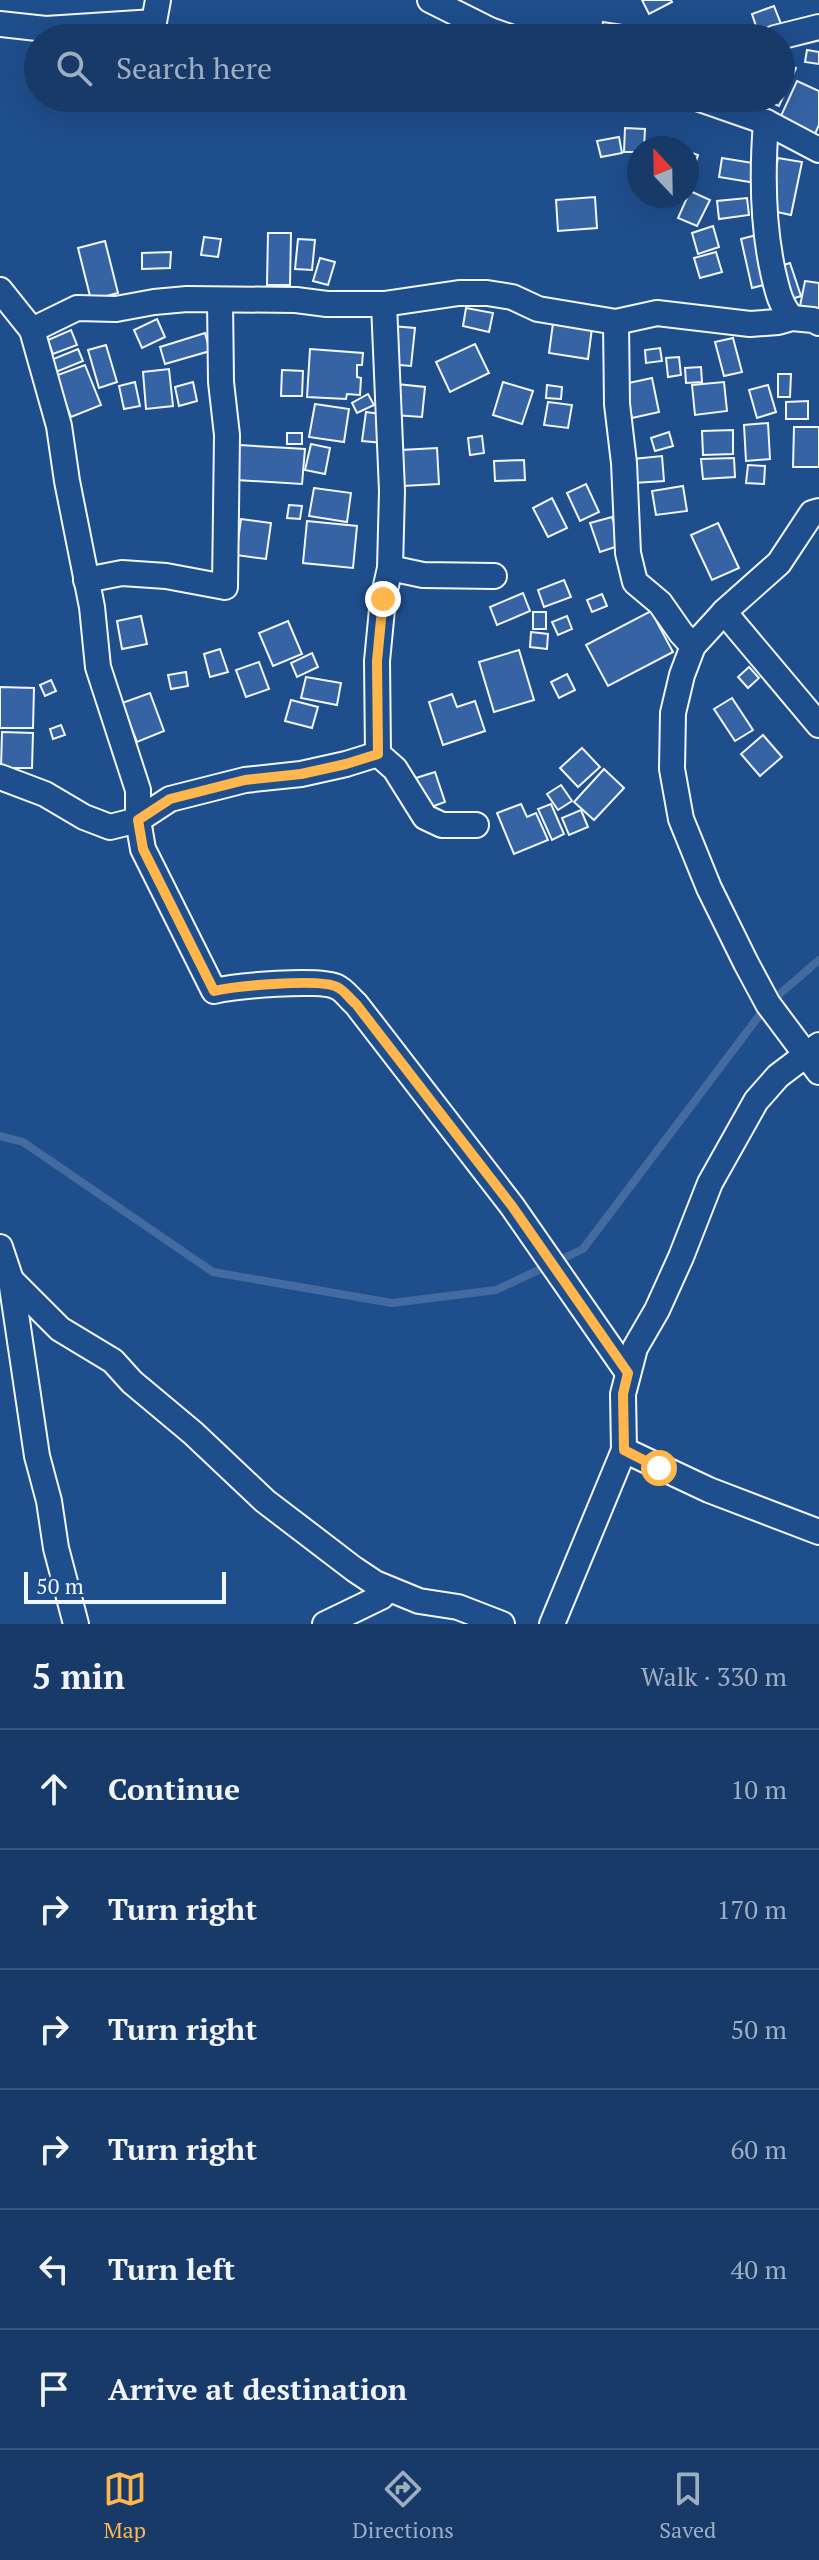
<!DOCTYPE html>
<html lang="en">
<head>
<meta charset="utf-8">
<style>
	body { margin:0; font-family:"PT Serif",serif; background:#244571; color:#f1f3f6 }
	.compass { position:absolute; left:627px; top:136px; width:72px; height:72px; border-radius:50%; background:#173a69; box-shadow:0 8px 32px #0002; rotate:338deg }
	.scale { position:absolute; left:24px; bottom:20px; width:202px; box-sizing:border-box; padding-left:8px; border:4px solid #f2f6ff; border-top:0; font-size:22px; line-height:28px; white-space:nowrap; color:#f2f6ff; -webkit-text-stroke:6px #1f4e8c; paint-order:stroke }
	.stop { position:absolute; width:24px; height:24px; margin:-18px; border:6px solid #ffb74d; border-radius:50%; background:#fff }
	.stop.end { background:#ffb74d; border-color:#fff; box-shadow:0 2px 8px #0008 }
	.list { margin:0; padding:0; list-style:none }
	h2 { display:flex; justify-content:space-between; align-items:center; height:104px; margin:0; padding:0 32px; font-size:34px }
	h2 small { font-size:26px; font-weight:400; color:#9eadc0 }
	.list li { display:grid; grid-template-columns:52px 1fr auto; gap:24px; align-items:center; box-sizing:border-box; height:120px; padding:0 32px; border-top:2px solid #36547d }
	.list b { display:block; font-size:30px; white-space:nowrap }
	.list em { font-size:26px; font-style:normal; color:#9eadc0 }
	.icon { flex:none; width:44px; height:44px; fill:none; stroke:currentColor; stroke-width:2; stroke-linecap:round; stroke-linejoin:round }
	.map { position:relative; flex:none; width:819px; height:1624px; overflow:hidden }
	.search { position:absolute; background:#173a69; box-shadow:0 8px 32px #0002; left:24px; right:24px; top:24px; height:88px; display:flex; align-items:center; gap:20px; box-sizing:border-box; padding:0 28px; border-radius:44px; color:#9eadc0; font-size:30px }
	.sheet { height:824px; background:#173a69 }
	nav { display:flex; justify-content:space-around; align-items:center; box-sizing:border-box; height:112px; border-top:2px solid #36547d; background:#173a69; font-size:22px; color:#9eadc0 }
	nav a { display:grid; justify-items:center; gap:4px }
	nav .on { color:#ffb74d }
	.map>svg:first-child { display:block }
	.lines { fill:none; stroke-linecap:round; stroke-linejoin:round }
	.stream { stroke:#446ba0; stroke-width:8 }
	.building { fill:#3563a3; stroke:#f2f6ff; stroke-width:2 }
	.minor-casing { stroke:#f2f6ff; stroke-width:28 }
	.minor { stroke:#1f4e8c; stroke-width:24 }
	.route { stroke:#ffb74d; stroke-width:10 }
</style>
</head>
<body>
<div class="map">
<svg width="819" height="1624" viewBox="0 0 819 1624">
	<rect width="100%" height="100%" fill="#1f4e8c"/>
	<g class="lines">
		<!-- stream -->
		<path class="stream" d="M 0,1136 L 23,1142 L 213,1272 L 392,1303 L 496,1290 L 583,1249 L 768,1004 L 819,960"/>
	</g>
	<!-- building -->
	<g class="building">
		<path d="M 642,0 L 671,0 L 672,2 L 649,14 Z"/>
		<path d="M 774,6 L 781,24 L 758,32 L 752,14 Z"/>
		<path d="M 603,22 L 643,28 L 641,38 L 600,38 Z"/>
		<path d="M 807,50 L 819,52 L 819,64 L 805,62 Z"/>
		<path d="M 781,62 L 796,68 L 779,106 L 760,98 L 781,98 Z"/>
		<path d="M 797,81 L 819,91 L 819,125 L 815,134 L 780,118 Z"/>
		<path d="M 625,128 L 645,129 L 644,148 L 639,148 L 639,152 L 624,152 Z"/>
		<path d="M 619,137 L 622,153 L 601,157 L 597,141 Z"/>
		<path d="M 687,151 L 698,155 L 689,182 L 687,181 Z"/>
		<path d="M 722,158 L 759,164 L 756,183 L 719,177 Z"/>
		<path d="M 778,158 L 802,162 L 791,215 L 768,210 Z"/>
		<path d="M 690,191 L 710,200 L 697,226 L 678,218 Z"/>
		<path d="M 595,197 L 597,228 L 558,231 L 556,200 Z"/>
		<path d="M 747,198 L 749,215 L 719,219 L 717,201 Z"/>
		<path d="M 713,226 L 719,247 L 698,254 L 692,233 Z"/>
		<path d="M 268,233 L 291,233 L 290,285 L 267,285 Z"/>
		<path d="M 760,234 L 771,283 L 752,288 L 741,239 Z"/>
		<path d="M 204,237 L 221,239 L 218,257 L 201,255 Z"/>
		<path d="M 298,239 L 315,240 L 312,270 L 295,269 Z"/>
		<path d="M 105,241 L 118,293 L 91,300 L 78,248 Z"/>
		<path d="M 171,252 L 170,268 L 142,269 L 142,253 Z"/>
		<path d="M 716,252 L 722,272 L 700,278 L 694,258 Z"/>
		<path d="M 320,258 L 335,262 L 328,285 L 313,281 Z"/>
		<path d="M 790,263 L 801,296 L 788,300 L 777,267 Z"/>
		<path d="M 805,281 L 819,283 L 819,309 L 800,306 Z"/>
		<path d="M 466,308 L 493,313 L 489,332 L 463,326 Z"/>
		<path d="M 157,319 L 165,337 L 142,348 L 134,330 Z"/>
		<path d="M 553,323 L 592,328 L 588,359 L 549,353 Z"/>
		<path d="M 392,326 L 415,328 L 411,366 L 388,364 Z"/>
		<path d="M 71,330 L 77,345 L 53,354 L 48,340 Z"/>
		<path d="M 205,333 L 210,351 L 165,364 L 160,347 Z"/>
		<path d="M 733,338 L 742,372 L 724,376 L 715,342 Z"/>
		<path d="M 475,344 L 489,373 L 450,392 L 436,362 Z"/>
		<path d="M 106,345 L 117,382 L 99,388 L 88,350 Z"/>
		<path d="M 660,348 L 662,361 L 646,363 L 645,350 Z"/>
		<path d="M 78,349 L 83,361 L 51,374 L 46,362 Z"/>
		<path d="M 310,349 L 363,353 L 362,365 L 357,365 L 357,377 L 361,378 L 360,395 L 347,394 L 346,399 L 307,397 Z"/>
		<path d="M 679,357 L 681,375 L 668,377 L 666,358 Z"/>
		<path d="M 85,365 L 101,405 L 71,417 L 55,376 Z"/>
		<path d="M 701,367 L 702,382 L 686,383 L 685,368 Z"/>
		<path d="M 169,369 L 173,406 L 146,409 L 143,372 Z"/>
		<path d="M 282,370 L 303,371 L 302,396 L 281,396 Z"/>
		<path d="M 778,374 L 791,374 L 790,397 L 778,397 Z"/>
		<path d="M 652,378 L 659,412 L 632,418 L 624,384 Z"/>
		<path d="M 135,382 L 140,406 L 124,409 L 119,386 Z"/>
		<path d="M 193,382 L 197,401 L 179,406 L 175,387 Z"/>
		<path d="M 503,382 L 533,391 L 522,424 L 493,415 Z"/>
		<path d="M 724,382 L 727,411 L 695,415 L 692,385 Z"/>
		<path d="M 397,384 L 425,387 L 422,417 L 394,415 Z"/>
		<path d="M 547,385 L 562,387 L 561,399 L 546,398 Z"/>
		<path d="M 768,385 L 776,412 L 757,418 L 749,390 Z"/>
		<path d="M 368,394 L 374,405 L 357,413 L 352,403 Z"/>
		<path d="M 808,401 L 808,419 L 786,419 L 786,402 Z"/>
		<path d="M 548,402 L 572,405 L 568,428 L 544,425 Z"/>
		<path d="M 315,404 L 349,409 L 344,442 L 309,437 Z"/>
		<path d="M 366,412 L 388,415 L 384,443 L 362,441 Z"/>
		<path d="M 768,423 L 770,459 L 746,461 L 744,425 Z"/>
		<path d="M 794,427 L 819,427 L 819,467 L 793,467 Z"/>
		<path d="M 733,430 L 733,454 L 703,455 L 702,431 Z"/>
		<path d="M 669,432 L 673,446 L 655,451 L 651,438 Z"/>
		<rect x="287" y="433" width="15" height="11"/>
		<path d="M 482,436 L 484,453 L 470,455 L 468,438 Z"/>
		<path d="M 311,444 L 330,448 L 325,474 L 305,470 Z"/>
		<path d="M 239,445 L 305,449 L 302,484 L 237,480 Z"/>
		<path d="M 437,448 L 439,484 L 403,486 L 401,450 Z"/>
		<path d="M 662,456 L 664,481 L 634,483 L 633,459 Z"/>
		<path d="M 734,458 L 735,477 L 703,479 L 701,459 Z"/>
		<path d="M 524,460 L 525,480 L 495,481 L 494,461 Z"/>
		<path d="M 748,465 L 765,466 L 764,484 L 746,483 Z"/>
		<path d="M 586,484 L 599,512 L 580,521 L 567,493 Z"/>
		<path d="M 683,486 L 687,511 L 656,515 L 652,491 Z"/>
		<path d="M 314,488 L 351,493 L 347,522 L 309,516 Z"/>
		<path d="M 552,498 L 567,528 L 548,537 L 533,508 Z"/>
		<path d="M 289,505 L 302,506 L 300,519 L 287,518 Z"/>
		<path d="M 612,517 L 621,545 L 600,552 L 590,523 Z"/>
		<path d="M 241,519 L 271,523 L 266,559 L 236,555 Z"/>
		<path d="M 307,521 L 357,526 L 353,568 L 303,563 Z"/>
		<path d="M 718,523 L 739,568 L 712,580 L 691,535 Z"/>
		<path d="M 564,580 L 571,597 L 544,607 L 538,590 Z"/>
		<path d="M 523,593 L 530,611 L 497,625 L 490,607 Z"/>
		<path d="M 602,594 L 607,606 L 592,612 L 587,600 Z"/>
		<path d="M 651,611 L 673,652 L 608,686 L 586,645 Z"/>
		<rect x="533" y="612" width="13" height="17"/>
		<path d="M 141,616 L 147,644 L 122,649 L 117,621 Z"/>
		<path d="M 567,616 L 572,629 L 558,635 L 552,622 Z"/>
		<path d="M 288,621 L 302,654 L 273,666 L 259,633 Z"/>
		<path d="M 531,632 L 548,634 L 547,649 L 530,647 Z"/>
		<path d="M 220,649 L 228,672 L 210,677 L 204,654 Z"/>
		<path d="M 519,650 L 534,700 L 494,712 L 479,662 Z"/>
		<path d="M 312,653 L 318,667 L 297,677 L 291,663 Z"/>
		<path d="M 259,662 L 269,689 L 246,697 L 236,670 Z"/>
		<path d="M 749,667 L 759,678 L 748,688 L 738,677 Z"/>
		<path d="M 186,672 L 188,686 L 171,689 L 168,675 Z"/>
		<path d="M 567,674 L 575,690 L 559,698 L 551,682 Z"/>
		<path d="M 306,677 L 341,683 L 337,705 L 301,698 Z"/>
		<path d="M 51,680 L 56,691 L 45,696 L 40,685 Z"/>
		<path d="M 0,687 L 34,688 L 33,728 L 0,728 Z"/>
		<path d="M 150,693 L 164,731 L 137,742 L 122,703 Z"/>
		<path d="M 452,694 L 457,707 L 475,701 L 485,731 L 443,745 L 429,702 Z"/>
		<path d="M 732,698 L 753,730 L 735,741 L 714,709 Z"/>
		<path d="M 291,700 L 318,707 L 312,728 L 285,721 Z"/>
		<path d="M 61,725 L 65,735 L 53,739 L 50,729 Z"/>
		<path d="M 2,732 L 33,733 L 32,768 L 1,768 Z"/>
		<path d="M 763,735 L 782,757 L 760,776 L 741,754 Z"/>
		<path d="M 582,748 L 600,767 L 578,787 L 560,768 Z"/>
		<path d="M 604,769 L 624,788 L 594,820 L 574,802 Z"/>
		<path d="M 435,772 L 445,802 L 426,809 L 416,778 Z"/>
		<path d="M 561,785 L 572,801 L 558,810 L 547,794 Z"/>
		<path d="M 521,804 L 527,817 L 536,813 L 548,840 L 514,854 L 497,813 Z"/>
		<path d="M 551,804 L 564,834 L 552,840 L 538,809 Z"/>
		<path d="M 581,810 L 588,827 L 569,835 L 562,818 Z"/>
	</g>
	<g class="lines">
		<defs>
			<g id="minor">
				<path d="M 430,0 L 490,30 L 513,38"/>
				<path d="M 0,24 L 46,29 L 154,22 L 158,0"/>
				<path d="M 775,38 L 819,27"/>
				<path d="M 697,98 L 766,122 L 819,150"/>
				<path d="M 766,122 C 762,173 762,222 773,272 C 777,289 780,305 792,318"/>
				<path d="M 0,290 L 32,330 L 59,426 L 67,481 L 92,607 L 98,667 L 138,790 L 138,820 L 143,849 L 214,991 C 234,986 321,978 337,987 C 344,990 350,999 356,1004 L 512,1206 L 628,1373"/>
				<path d="M 616,322 L 617,404 L 624,463 L 628,553 L 635,582 L 660,603 L 681,633 L 693,646"/>
				<path d="M 32,330 L 77,308 L 116,309 L 154,302 L 187,299 L 296,300 L 327,304 L 384,304 L 459,293 L 487,293 L 512,297 L 538,309 L 616,322 L 657,313 L 750,324 L 778,322 L 792,318 L 813,320 L 819,323"/>
				<path d="M 819,511 L 812,513 L 779,563 L 725,611 L 693,646 L 682,675 L 673,713 L 672,769 L 681,819 L 709,888 L 746,963 L 768,1004 L 819,1072"/>
				<path d="M 390,568 L 423,575 L 494,576"/>
				<path d="M 86,580 L 122,573 L 166,576 L 225,587 L 227,435 L 221,382 L 220,300"/>
				<path d="M 724,612 L 819,725"/>
				<path d="M 378,754 L 395,769 L 425,817 L 442,825 L 476,825"/>
				<path d="M 0,777 L 45,794 L 84,817 L 110,827 L 138,820 L 170,799 L 245,780 L 301,774 L 346,764 L 378,754 L 377,661 L 383,599 L 390,568 L 392,491 L 384,304"/>
				<path d="M 0,1247 L 11,1280 L 37,1456 L 49,1501 L 56,1548 L 76,1624"/>
				<path d="M 11,1280 L 60,1329 L 113,1361 L 132,1382 L 193,1433 L 265,1501 L 354,1569 L 375,1583 L 419,1601 L 458,1607 L 502,1624"/>
				<path d="M 624,1450 L 709,1490 L 819,1532"/>
				<path d="M 325,1624 L 381,1597 L 388,1589"/>
				<path d="M 552,1624 L 624,1450 L 623,1394 L 635,1348 L 657,1310 L 681,1257 L 710,1183 L 756,1101 L 778,1076 L 819,1045"/>
			</g>
		</defs>
		<!-- minor casing -->
		<use href="#minor" class="minor-casing"/>
		<!-- minor -->
		<use href="#minor" class="minor"/>
	</g>
	<g class="lines">
		<!-- route -->
		<path class="route" d="M 383,599 L 377,661 L 378,754 L 346,764 L 301,774 L 245,780 L 170,799 L 138,820 L 143,849 L 214,991 C 234,986 321,978 337,987 C 344,990 350,999 356,1004 L 512,1206 L 628,1373 L 623,1394 L 624,1450 L 659,1468"/>
	</g>
</svg>
<svg class="compass" viewBox="-18 -18 36 36"><path d="M0-13l5 13h-10z" fill="#e53935"/><path d="M0 13l5-13h-10z" fill="#9eadc0"/></svg>
<div class="scale">50 m</div>
<div class="stop" style="left:659px;top:1468px"></div>
<div class="stop end" style="left:383px;top:599px"></div>
<div class="search"><svg class="icon" aria-label="search" viewBox="0 0 24 24"><circle cx="10" cy="10" r="6"/><path d="M15 15l6 6"/></svg>Search here</div>
</div>
<section class="sheet">
<h2>5 min<small>Walk · 330 m</small></h2>
<ul class="list">
<li><svg class="icon" aria-label="ahead" viewBox="0 0 24 24"><path d="M12 20V5M6 11l6-6 6 6"/></svg><div><b>Continue</b></div><em>10 m</em></li>
<li><svg class="icon" aria-label="right" viewBox="0 0 24 24"><path d="M7 20v-9h11M14 6l5 5-5 5"/></svg><div><b>Turn right</b></div><em>170 m</em></li>
<li><svg class="icon" aria-label="right" viewBox="0 0 24 24"><path d="M7 20v-9h11M14 6l5 5-5 5"/></svg><div><b>Turn right</b></div><em>50 m</em></li>
<li><svg class="icon" aria-label="right" viewBox="0 0 24 24"><path d="M7 20v-9h11M14 6l5 5-5 5"/></svg><div><b>Turn right</b></div><em>60 m</em></li>
<li><svg class="icon" aria-label="left" viewBox="0 0 24 24"><path d="M17 20v-9H6M10 6l-5 5 5 5"/></svg><div><b>Turn left</b></div><em>40 m</em></li>
<li><svg class="icon" aria-label="arrive" viewBox="0 0 24 24"><path d="M6 21V4h12l-3 4 3 4H6"/></svg><div><b>Arrive at destination</b></div></li>
</ul>
</section>
<nav>
<a class="on"><svg class="icon" aria-label="map" viewBox="0 0 24 24"><path d="M3 6l6-2 6 2 6-2v14l-6 2-6-2-6 2zM9 4v14M15 6v14"/></svg>Map</a>
<a><svg class="icon" aria-label="directions" viewBox="0 0 24 24"><path d="M12 3l9 9-9 9-9-9zM9 14v-3h6M13 9l2 2-2 2"/></svg>Directions</a>
<a><svg class="icon" aria-label="saved" viewBox="0 0 24 24"><path d="M7 4h10v16l-5-4-5 4z"/></svg>Saved</a>
</nav>
</body>
</html>
